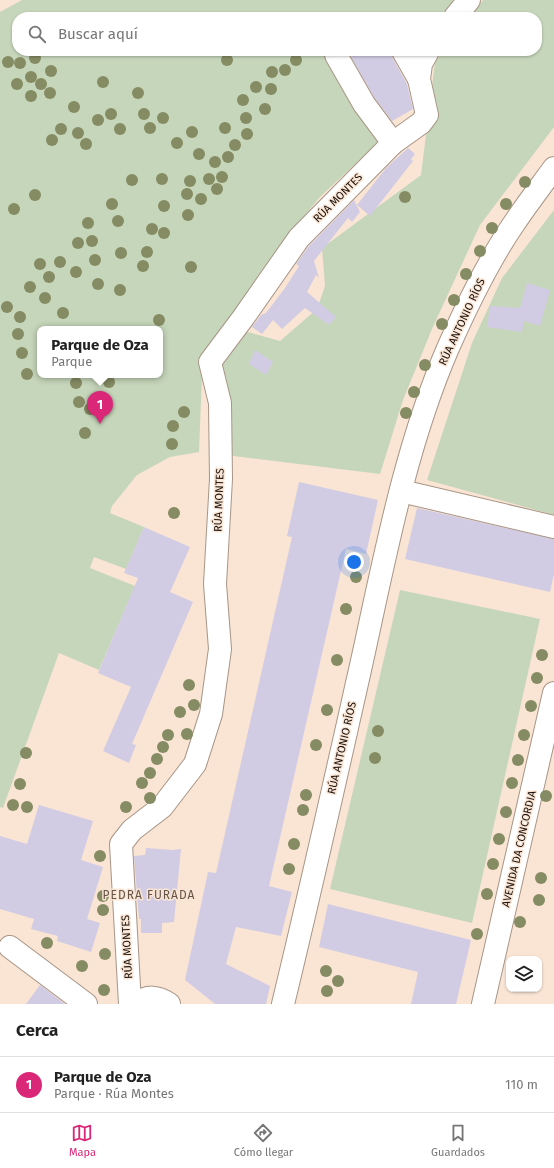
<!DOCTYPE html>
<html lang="es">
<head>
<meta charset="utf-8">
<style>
	body { margin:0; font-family:"Fira Sans",sans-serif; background:#f6f6f6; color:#222 }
	.controls { position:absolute; right:12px; bottom:12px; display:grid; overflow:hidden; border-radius:8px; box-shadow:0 1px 3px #0004 }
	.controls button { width:36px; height:36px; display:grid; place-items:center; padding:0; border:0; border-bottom:1px solid #e0e0e0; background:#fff; color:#222; font:20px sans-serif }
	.you { position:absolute; left:354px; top:562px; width:14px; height:14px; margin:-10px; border:3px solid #fff; border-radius:50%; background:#1a73e8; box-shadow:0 0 0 6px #1a73e833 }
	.badge { display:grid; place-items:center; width:26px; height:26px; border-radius:50%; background:#db2777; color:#fff; font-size:13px; font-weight:700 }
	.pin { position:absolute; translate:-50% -33px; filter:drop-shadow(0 1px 2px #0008) }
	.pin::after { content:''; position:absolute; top:21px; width:14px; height:12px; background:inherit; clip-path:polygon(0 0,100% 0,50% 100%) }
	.popup { position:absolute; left:37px; top:326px; width:126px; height:52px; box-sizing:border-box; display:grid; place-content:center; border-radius:8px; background:#fff; filter:drop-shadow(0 1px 3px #0005); font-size:13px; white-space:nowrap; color:#767676 }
	.popup b { font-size:15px; color:#222 }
	.popup::after { content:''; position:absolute; left:50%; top:100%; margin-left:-8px; border:8px solid transparent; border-top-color:#fff }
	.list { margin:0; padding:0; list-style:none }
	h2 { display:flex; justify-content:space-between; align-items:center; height:52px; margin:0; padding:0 16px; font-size:17px }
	h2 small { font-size:13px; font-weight:400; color:#767676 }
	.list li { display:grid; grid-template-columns:26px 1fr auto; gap:12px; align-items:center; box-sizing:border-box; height:56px; padding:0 16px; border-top:1px solid #e0e0e0 }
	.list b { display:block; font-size:15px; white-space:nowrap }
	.list p { margin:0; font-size:13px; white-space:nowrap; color:#767676 }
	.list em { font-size:13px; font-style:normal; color:#767676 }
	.icon { flex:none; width:22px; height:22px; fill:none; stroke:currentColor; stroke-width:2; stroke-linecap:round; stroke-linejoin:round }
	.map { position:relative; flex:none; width:554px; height:1004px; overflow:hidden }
	.search { position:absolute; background:#fff; box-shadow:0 1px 3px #0004; left:12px; right:12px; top:12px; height:44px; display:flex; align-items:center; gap:10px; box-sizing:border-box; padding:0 14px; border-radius:16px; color:#767676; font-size:15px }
	.sheet { height:108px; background:#fff }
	nav { display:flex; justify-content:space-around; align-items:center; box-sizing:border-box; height:56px; border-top:1px solid #e0e0e0; background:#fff; font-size:11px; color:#767676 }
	nav a { display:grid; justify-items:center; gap:2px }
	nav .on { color:#db2777 }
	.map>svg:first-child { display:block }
	.green { fill:#c6d6ba; fill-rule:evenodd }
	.building { fill:#d1cce3 }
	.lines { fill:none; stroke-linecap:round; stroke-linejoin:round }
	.minor-casing { stroke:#a89586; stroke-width:24 }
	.minor { stroke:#fff; stroke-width:22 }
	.tree { fill:#858b62 }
	.labels { text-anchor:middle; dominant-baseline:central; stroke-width:3; stroke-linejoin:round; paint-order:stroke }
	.street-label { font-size:11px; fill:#18110c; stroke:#fae5d5 }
	.neighbourhood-label { font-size:12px; letter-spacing:1px; fill:#665446; stroke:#fae5d5 }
</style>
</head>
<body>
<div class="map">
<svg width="554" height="1004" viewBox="0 0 554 1004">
	<rect width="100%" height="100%" fill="#fae5d5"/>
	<!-- green -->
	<g class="green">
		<path d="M 22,0 L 459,0 L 445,17 L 17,17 L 17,51 L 334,51 L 384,137 L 320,197 L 286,238 L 216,340 L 202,375 L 199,452 L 170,457 L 137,475 L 112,506 L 110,513 L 144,527 L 126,569 L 94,557 L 90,568 L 135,586 L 99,670 L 59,653 L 3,808 L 0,807 L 0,12 ZM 40,329 L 160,329 L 160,375 L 40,375 Z"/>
		<path d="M 483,0 L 554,0 L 554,127 L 480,225 L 432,329 L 403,400 L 380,474 L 226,455 L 218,363 L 244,331 L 280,341 L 317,309 L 325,286 L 322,248 L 421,175 L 435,62 L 444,51 L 537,51 L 537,17 L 470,17 Z"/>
		<path d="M 554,210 L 554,515 L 427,480 L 472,343 L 502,278 Z"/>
		<path d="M 400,590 L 540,619 L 472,923 L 330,889 Z"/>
	</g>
	<!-- building -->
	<g class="building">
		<path d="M 362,51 L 391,51 L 392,57 L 407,84 L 413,109 L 392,121 L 374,97 L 351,57 Z"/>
		<path d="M 408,148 L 415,154 L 411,159 L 413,161 L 370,216 L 357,205 L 386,168 Z"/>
		<path d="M 354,200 L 360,212 L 352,222 L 348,218 L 314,261 L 319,278 L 316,275 L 307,292 L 336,317 L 329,325 L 305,308 L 282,329 L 273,320 L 262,334 L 252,327 L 261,315 L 266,313 L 285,288 L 299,266 L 296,264 L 309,246 Z"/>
		<path d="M 527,283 L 550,290 L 540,326 L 524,321 L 522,332 L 487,327 L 490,306 L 520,308 Z"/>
		<path d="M 255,350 L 273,362 L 266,375 L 249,364 Z"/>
		<path d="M 299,482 L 378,500 L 366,554 L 346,549 L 269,886 L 292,892 L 281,936 L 236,927 L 226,964 L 270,986 L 266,1004 L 215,1004 L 185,980 L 208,872 L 216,873 L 292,537 L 287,536 Z"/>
		<path d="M 417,508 L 554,539 L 554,574 L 550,592 L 405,559 Z"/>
		<path d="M 144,527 L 190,547 L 170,592 L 193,602 L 132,744 L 136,745 L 129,763 L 103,751 L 131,687 L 98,673 L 138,578 L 124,573 Z"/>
		<path d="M 39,805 L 93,821 L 81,860 L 103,867 L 87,919 L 100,923 L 91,952 L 57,941 L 58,936 L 31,929 L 34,919 L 0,909 L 0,836 L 27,844 Z"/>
		<path d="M 146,848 L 172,850 L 181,849 L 174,922 L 162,923 L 162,933 L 141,933 L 141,919 L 139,919 L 134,856 L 145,855 Z"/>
		<path d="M 328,904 L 471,940 L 456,1004 L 411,1004 L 418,972 L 319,947 Z"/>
		<path d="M 40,985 L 65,1004 L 26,1004 Z"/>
	</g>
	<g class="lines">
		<defs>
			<g id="minor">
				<path d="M 455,17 L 469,0"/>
				<path d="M 403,51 L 419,79"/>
				<path d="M 336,55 L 364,104 L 393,143"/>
				<path d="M 401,491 L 554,527"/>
				<path d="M 10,947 L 86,1004"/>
				<path d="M 130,1004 L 121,844 L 132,830 L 162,807 L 195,764 L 211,714 L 220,649 L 215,584 L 221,479 L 220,403 L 210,362 L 243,318 L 299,238 L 393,143 L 421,123 L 427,115 L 419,79 L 421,64 L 428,51"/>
				<path d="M 137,1004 C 147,995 158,996 169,1004"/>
				<path d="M 283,1004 C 310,893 335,781 360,670 C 384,562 404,450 448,348 C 467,305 488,261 515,222 C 527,204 541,186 554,168"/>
				<path d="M 483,1004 L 554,693"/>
			</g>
		</defs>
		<!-- minor casing -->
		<use href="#minor" class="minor-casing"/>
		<!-- minor -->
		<use href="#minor" class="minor"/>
	</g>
	<!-- trees -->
	<g class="tree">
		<circle cx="35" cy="58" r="6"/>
		<circle cx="227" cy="60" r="6"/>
		<circle cx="296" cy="60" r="6"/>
		<circle cx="8" cy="62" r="6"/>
		<circle cx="20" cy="63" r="6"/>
		<circle cx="285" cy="70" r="6"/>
		<circle cx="51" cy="71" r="6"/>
		<circle cx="272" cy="72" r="6"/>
		<circle cx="31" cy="77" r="6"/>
		<circle cx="103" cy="82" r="6"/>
		<circle cx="17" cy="84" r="6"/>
		<circle cx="41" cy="84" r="6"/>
		<circle cx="256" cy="87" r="6"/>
		<circle cx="271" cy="89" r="6"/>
		<circle cx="50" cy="93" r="6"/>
		<circle cx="138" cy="93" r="6"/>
		<circle cx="31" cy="96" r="6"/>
		<circle cx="243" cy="100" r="6"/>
		<circle cx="74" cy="107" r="6"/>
		<circle cx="265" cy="109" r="6"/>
		<circle cx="111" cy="114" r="6"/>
		<circle cx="144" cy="114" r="6"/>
		<circle cx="163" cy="118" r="6"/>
		<circle cx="246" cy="118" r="6"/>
		<circle cx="98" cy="120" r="6"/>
		<circle cx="150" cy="128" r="6"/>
		<circle cx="225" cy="128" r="6"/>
		<circle cx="61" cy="129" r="6"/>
		<circle cx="120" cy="129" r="6"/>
		<circle cx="192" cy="132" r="6"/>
		<circle cx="78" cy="133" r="6"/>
		<circle cx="247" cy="134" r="6"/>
		<circle cx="52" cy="140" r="6"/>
		<circle cx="177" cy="143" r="6"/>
		<circle cx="86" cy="144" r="6"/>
		<circle cx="235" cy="145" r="6"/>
		<circle cx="199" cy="154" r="6"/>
		<circle cx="228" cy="157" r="6"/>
		<circle cx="215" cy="162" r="6"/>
		<circle cx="222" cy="177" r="6"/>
		<circle cx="162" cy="179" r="6"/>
		<circle cx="209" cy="179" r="6"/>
		<circle cx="132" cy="180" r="6"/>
		<circle cx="190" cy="181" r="6"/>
		<circle cx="525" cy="182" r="6"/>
		<circle cx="217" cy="189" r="6"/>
		<circle cx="187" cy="194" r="6"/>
		<circle cx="35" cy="195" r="6"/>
		<circle cx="405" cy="197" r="6"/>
		<circle cx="201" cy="199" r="6"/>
		<circle cx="112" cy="204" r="6"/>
		<circle cx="506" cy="204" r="6"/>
		<circle cx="164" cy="206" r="6"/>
		<circle cx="14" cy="209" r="6"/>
		<circle cx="188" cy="215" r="6"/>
		<circle cx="118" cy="221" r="6"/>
		<circle cx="88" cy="223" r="6"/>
		<circle cx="492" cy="228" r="6"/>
		<circle cx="152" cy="229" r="6"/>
		<circle cx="164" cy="233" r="6"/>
		<circle cx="92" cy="241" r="6"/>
		<circle cx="78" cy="243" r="6"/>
		<circle cx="480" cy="251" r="6"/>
		<circle cx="147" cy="252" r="6"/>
		<circle cx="121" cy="253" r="6"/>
		<circle cx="95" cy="260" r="6"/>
		<circle cx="60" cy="262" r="6"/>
		<circle cx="40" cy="264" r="6"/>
		<circle cx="143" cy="266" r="6"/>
		<circle cx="191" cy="267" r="6"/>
		<circle cx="76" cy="272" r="6"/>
		<circle cx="466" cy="274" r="6"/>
		<circle cx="49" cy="277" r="6"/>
		<circle cx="98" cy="284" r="6"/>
		<circle cx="30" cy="287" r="6"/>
		<circle cx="120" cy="290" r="6"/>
		<circle cx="45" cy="298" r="6"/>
		<circle cx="454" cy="300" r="6"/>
		<circle cx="7" cy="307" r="6"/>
		<circle cx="63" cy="313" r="6"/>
		<circle cx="20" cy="317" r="6"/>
		<circle cx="159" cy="320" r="6"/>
		<circle cx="442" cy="324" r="6"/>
		<circle cx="18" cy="334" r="6"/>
		<circle cx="22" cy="353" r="6"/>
		<circle cx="425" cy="365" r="6"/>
		<circle cx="27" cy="374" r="6"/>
		<circle cx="109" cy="382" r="6"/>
		<circle cx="76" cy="383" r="6"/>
		<circle cx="414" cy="392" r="6"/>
		<circle cx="79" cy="402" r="6"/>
		<circle cx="90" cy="409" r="6"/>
		<circle cx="184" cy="412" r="6"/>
		<circle cx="406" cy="413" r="6"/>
		<circle cx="173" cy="426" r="6"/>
		<circle cx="85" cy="433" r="6"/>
		<circle cx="172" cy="444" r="6"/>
		<circle cx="174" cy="513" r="6"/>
		<circle cx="356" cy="577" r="6"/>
		<circle cx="346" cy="609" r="6"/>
		<circle cx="542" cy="655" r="6"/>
		<circle cx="337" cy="660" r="6"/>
		<circle cx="537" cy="678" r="6"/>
		<circle cx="189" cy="685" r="6"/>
		<circle cx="194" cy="705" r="6"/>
		<circle cx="531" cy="706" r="6"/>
		<circle cx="327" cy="710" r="6"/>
		<circle cx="180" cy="712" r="6"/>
		<circle cx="378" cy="731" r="6"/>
		<circle cx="187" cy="734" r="6"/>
		<circle cx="168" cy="735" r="6"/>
		<circle cx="524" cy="735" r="6"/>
		<circle cx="316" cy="745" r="6"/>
		<circle cx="163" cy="747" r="6"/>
		<circle cx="26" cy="753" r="6"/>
		<circle cx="375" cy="758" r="6"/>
		<circle cx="157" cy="759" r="6"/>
		<circle cx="518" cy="760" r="6"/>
		<circle cx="150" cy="773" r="6"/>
		<circle cx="142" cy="783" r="6"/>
		<circle cx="512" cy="783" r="6"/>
		<circle cx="20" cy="784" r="6"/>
		<circle cx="306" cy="795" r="6"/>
		<circle cx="546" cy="796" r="6"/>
		<circle cx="150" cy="798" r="6"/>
		<circle cx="13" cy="805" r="6"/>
		<circle cx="27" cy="807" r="6"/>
		<circle cx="126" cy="807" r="6"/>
		<circle cx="303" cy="810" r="6"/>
		<circle cx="506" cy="812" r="6"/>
		<circle cx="499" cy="839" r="6"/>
		<circle cx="294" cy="844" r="6"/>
		<circle cx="100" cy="856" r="6"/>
		<circle cx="493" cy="864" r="6"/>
		<circle cx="289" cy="869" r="6"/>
		<circle cx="541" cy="878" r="6"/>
		<circle cx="487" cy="894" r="6"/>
		<circle cx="103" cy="896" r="6"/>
		<circle cx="539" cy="900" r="6"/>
		<circle cx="103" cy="910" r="6"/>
		<circle cx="520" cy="922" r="6"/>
		<circle cx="477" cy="934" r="6"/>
		<circle cx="47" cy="943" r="6"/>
		<circle cx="105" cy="954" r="6"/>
		<circle cx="82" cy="966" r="6"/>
		<circle cx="326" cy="971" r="6"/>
		<circle cx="338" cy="981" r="6"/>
		<circle cx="104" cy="990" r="6"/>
		<circle cx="327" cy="991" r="6"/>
	</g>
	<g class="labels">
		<!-- street labels -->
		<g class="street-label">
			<text transform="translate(338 198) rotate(-45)">RÚA MONTES</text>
			<text transform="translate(462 322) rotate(-65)">RÚA ANTONIO RÍOS</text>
			<text transform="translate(219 500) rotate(-88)">RÚA MONTES</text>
			<text transform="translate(342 748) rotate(-77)">RÚA ANTONIO RÍOS</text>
			<text transform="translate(519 849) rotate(-77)">AVENIDA DA CONCORDIA</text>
			<text transform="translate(127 947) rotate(-93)">RÚA MONTES</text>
		</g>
		<!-- neighbourhood labels -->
		<g class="neighbourhood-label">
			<text x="149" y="895">PEDRA FURADA</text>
		</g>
	</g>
</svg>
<div class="controls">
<button><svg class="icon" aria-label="layers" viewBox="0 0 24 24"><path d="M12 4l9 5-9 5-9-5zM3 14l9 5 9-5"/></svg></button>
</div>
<div class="you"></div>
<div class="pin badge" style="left:100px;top:424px">1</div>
<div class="popup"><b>Parque de Oza</b>Parque</div>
<div class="search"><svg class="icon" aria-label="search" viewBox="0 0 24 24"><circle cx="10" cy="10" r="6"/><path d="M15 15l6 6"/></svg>Buscar aquí</div>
</div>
<section class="sheet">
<h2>Cerca<small></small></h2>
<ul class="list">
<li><span class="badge">1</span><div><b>Parque de Oza</b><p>Parque · Rúa Montes</p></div><em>110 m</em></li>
</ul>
</section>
<nav>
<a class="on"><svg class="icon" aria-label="map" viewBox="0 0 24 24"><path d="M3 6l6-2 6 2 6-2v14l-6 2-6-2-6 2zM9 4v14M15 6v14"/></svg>Mapa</a>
<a><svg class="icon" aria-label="directions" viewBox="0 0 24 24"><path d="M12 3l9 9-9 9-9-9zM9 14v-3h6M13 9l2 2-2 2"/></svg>Cómo llegar</a>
<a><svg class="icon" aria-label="saved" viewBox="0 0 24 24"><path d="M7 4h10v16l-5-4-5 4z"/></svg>Guardados</a>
</nav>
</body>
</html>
